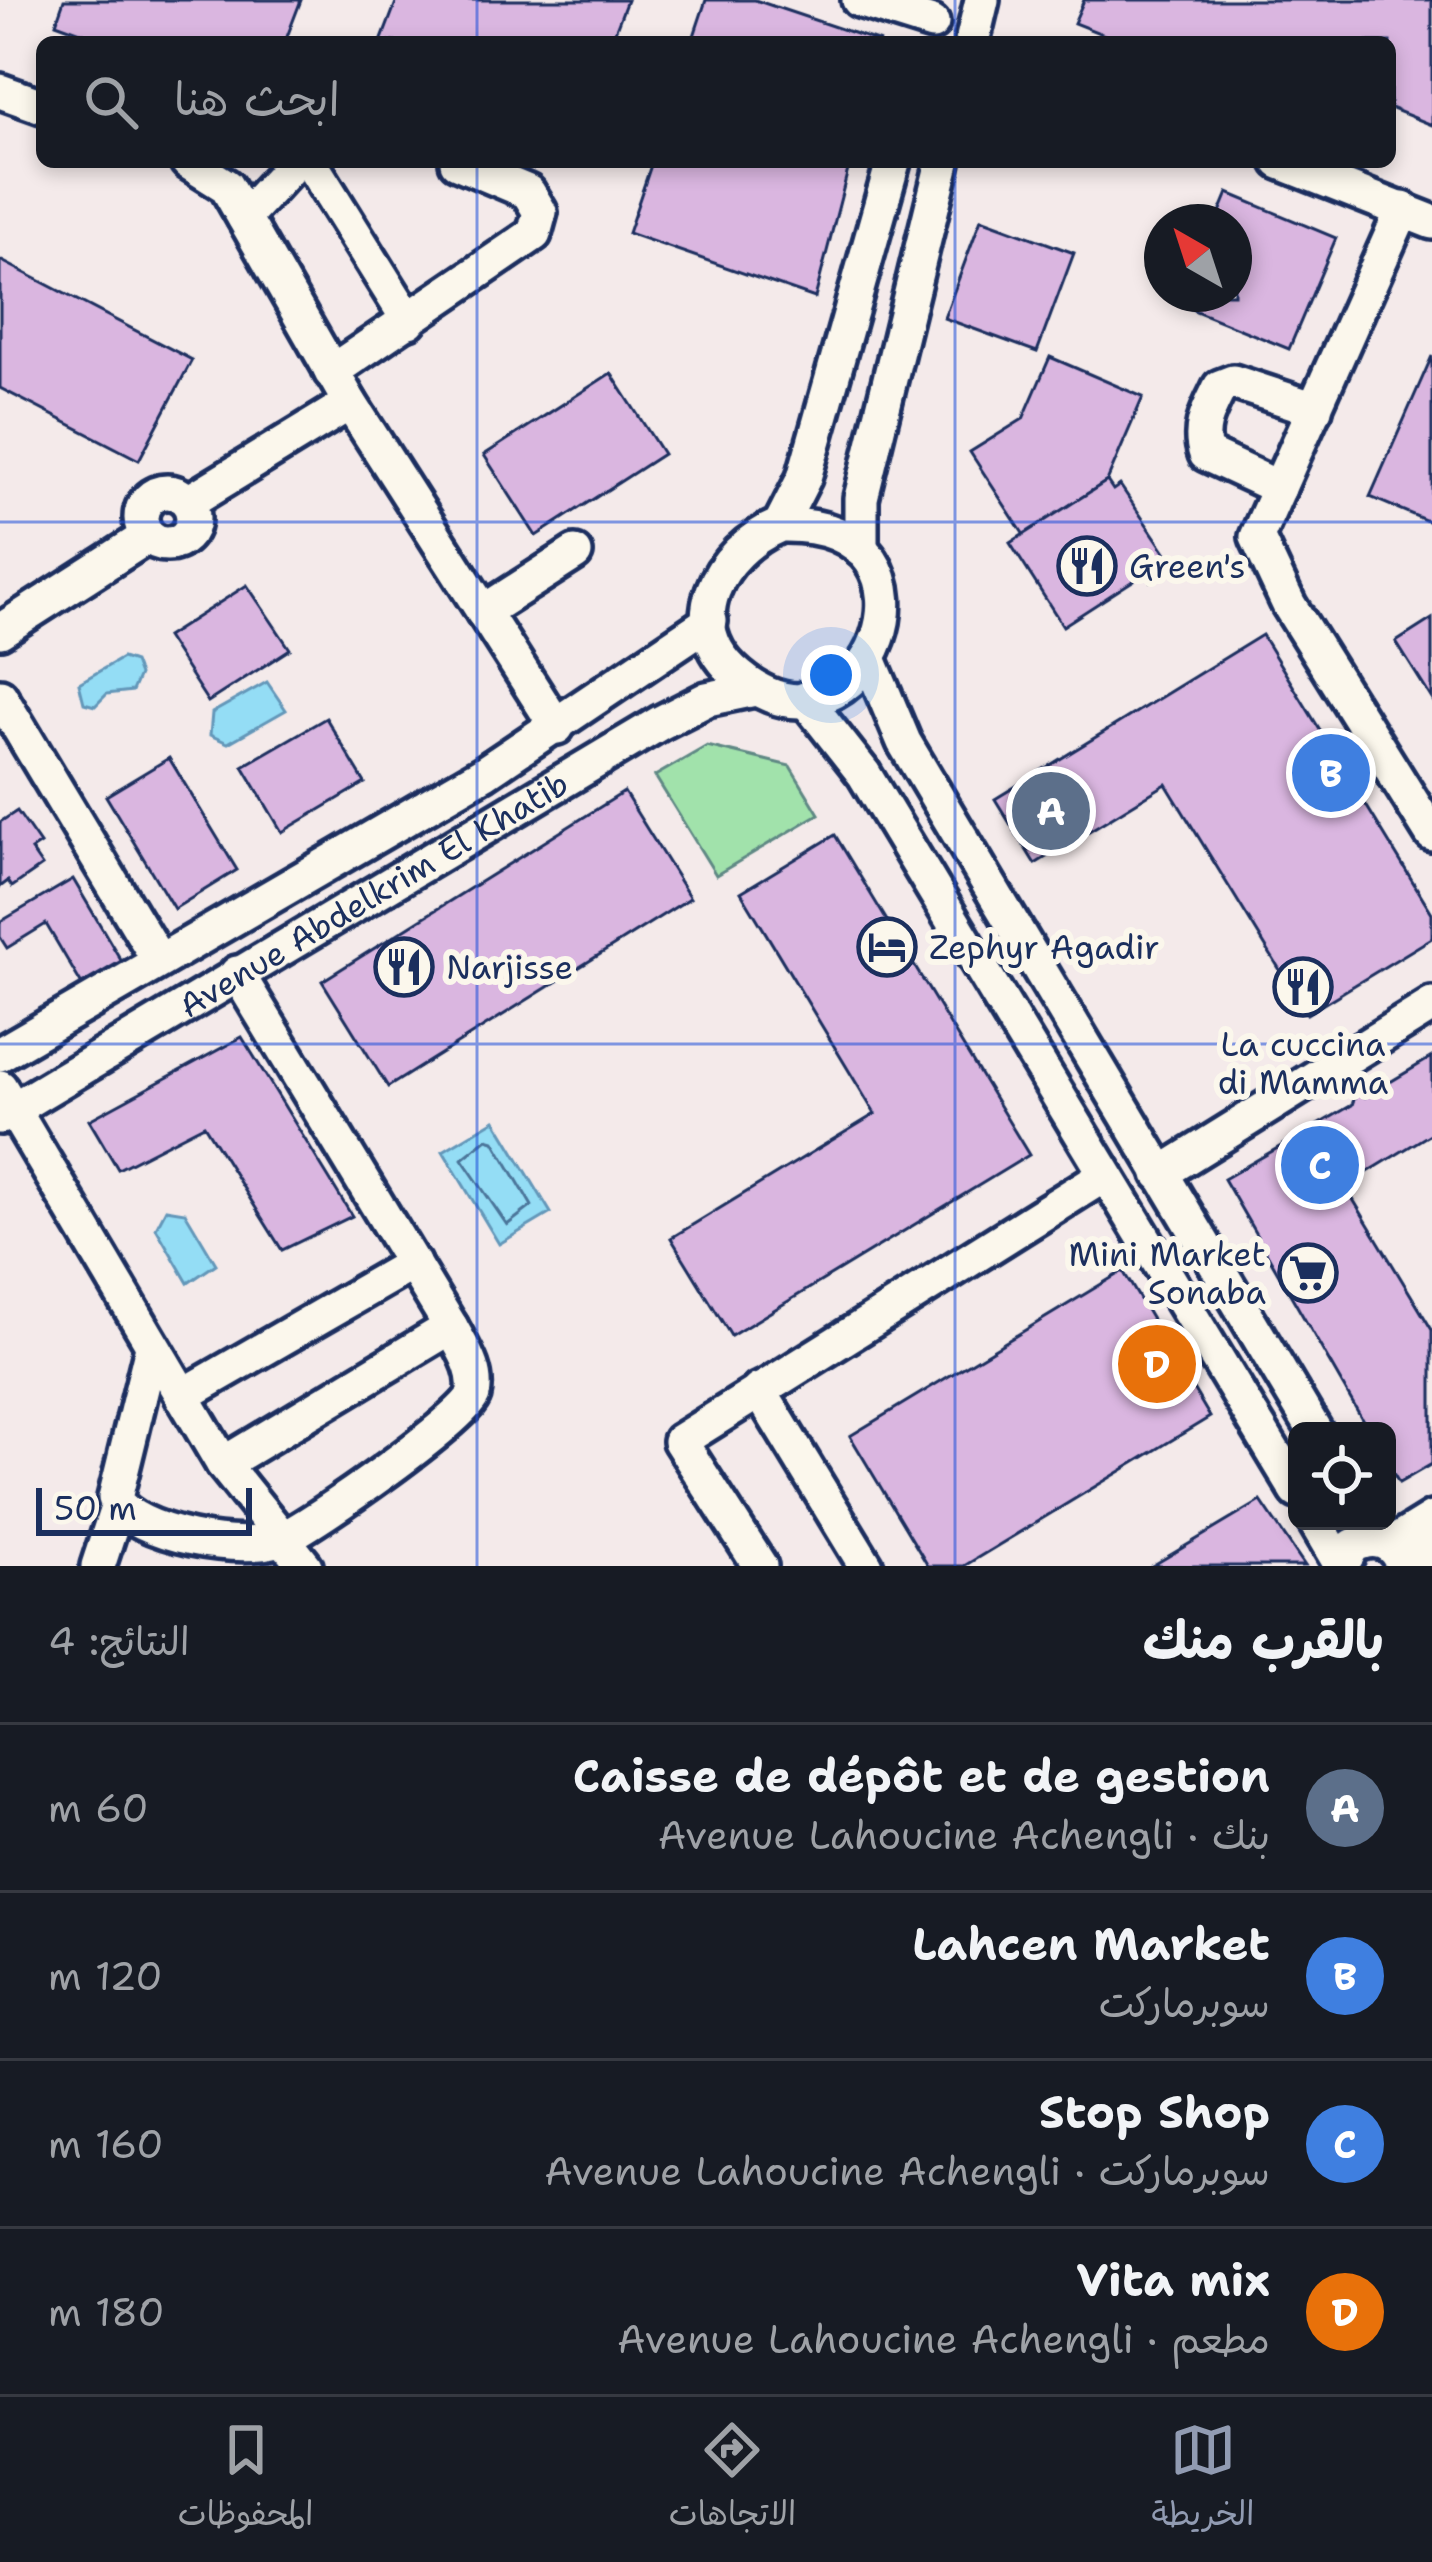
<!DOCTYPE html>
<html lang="ar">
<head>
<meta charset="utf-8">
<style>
	body { margin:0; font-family:"Shantell Sans","Playpen Sans Arabic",sans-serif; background:#20242c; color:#f1f3f6; direction:rtl }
	.controls { position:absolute; right:36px; bottom:36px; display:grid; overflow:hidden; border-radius:18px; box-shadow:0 6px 18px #0003 }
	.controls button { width:108px; height:108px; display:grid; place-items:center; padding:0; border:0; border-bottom:3px solid #363941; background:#171b24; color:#f1f3f6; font:60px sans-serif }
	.compass { position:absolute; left:1144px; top:204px; width:108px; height:108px; border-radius:50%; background:#171b24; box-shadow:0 6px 18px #0003; rotate:321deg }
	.scale { position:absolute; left:36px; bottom:30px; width:216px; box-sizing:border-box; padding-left:12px; border:6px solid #1b2f5e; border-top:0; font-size:33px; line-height:42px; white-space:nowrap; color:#1b2f5e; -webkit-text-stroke:9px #fbf7ec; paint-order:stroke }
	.you { position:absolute; left:831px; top:675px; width:42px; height:42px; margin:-30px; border:9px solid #fff; border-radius:50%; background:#1a73e8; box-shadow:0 0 0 18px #1a73e833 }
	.badge { display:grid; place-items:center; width:78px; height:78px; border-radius:50%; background:#919bb2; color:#fff; font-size:39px; font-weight:700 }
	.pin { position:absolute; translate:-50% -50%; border:6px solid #fff; box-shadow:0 3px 12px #0006 }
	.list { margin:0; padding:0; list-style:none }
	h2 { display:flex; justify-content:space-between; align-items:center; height:156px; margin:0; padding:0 48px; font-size:51px }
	h2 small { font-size:39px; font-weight:400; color:#9ea1a6 }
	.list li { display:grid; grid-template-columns:78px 1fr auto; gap:36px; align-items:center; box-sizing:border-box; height:168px; padding:0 48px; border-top:3px solid #363941 }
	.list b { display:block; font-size:45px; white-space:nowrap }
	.list p { margin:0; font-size:39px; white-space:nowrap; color:#9ea1a6 }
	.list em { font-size:39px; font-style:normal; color:#9ea1a6 }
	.icon { flex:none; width:66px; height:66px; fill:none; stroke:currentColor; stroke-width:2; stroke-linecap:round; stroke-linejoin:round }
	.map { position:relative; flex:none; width:1432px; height:1566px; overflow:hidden; direction:ltr }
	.search { position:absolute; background:#171b24; box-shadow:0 6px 18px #0003; left:36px; right:36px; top:36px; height:132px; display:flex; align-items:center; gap:30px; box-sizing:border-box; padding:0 42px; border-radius:18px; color:#9ea1a6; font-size:45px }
	.sheet { height:828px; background:#171b24 }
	nav { display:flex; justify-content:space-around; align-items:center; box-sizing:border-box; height:168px; border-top:3px solid #363941; background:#171b24; font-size:33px; color:#9ea1a6 }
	nav a { display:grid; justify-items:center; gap:6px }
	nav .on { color:#919bb2 }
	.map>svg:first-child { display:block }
	.green { fill:#a1e2ab; stroke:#5e8884; stroke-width:3 }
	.water { fill:#94ddf5; stroke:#6497b9; stroke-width:3 }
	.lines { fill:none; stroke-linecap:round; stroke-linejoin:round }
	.shore { stroke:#4b759a; stroke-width:3 }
	.building { fill:#dab6e0; stroke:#1b2f5e; stroke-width:3 }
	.minor-casing { stroke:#1b2f5e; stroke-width:42 }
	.minor { stroke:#fbf7ec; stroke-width:33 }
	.grid { fill:none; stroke:#1d4ed8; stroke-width:3; stroke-opacity:0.55 }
	.labels { text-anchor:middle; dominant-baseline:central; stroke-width:12; stroke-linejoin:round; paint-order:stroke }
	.poi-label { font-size:33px; fill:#1b2f5e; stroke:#fbf7ec; text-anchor:start }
	.street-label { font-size:33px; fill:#1b2f5e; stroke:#fbf7ec }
</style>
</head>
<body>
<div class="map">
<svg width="1432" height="1566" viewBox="0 0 1432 1566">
	<rect width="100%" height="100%" fill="#f4eaea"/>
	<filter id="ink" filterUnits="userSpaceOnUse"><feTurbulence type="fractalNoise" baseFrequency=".00833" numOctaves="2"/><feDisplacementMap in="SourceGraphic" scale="24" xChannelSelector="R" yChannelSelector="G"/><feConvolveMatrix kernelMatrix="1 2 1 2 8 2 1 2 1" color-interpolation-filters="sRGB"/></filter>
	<g filter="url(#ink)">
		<!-- green -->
		<path class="green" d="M 707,746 L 790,766 L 819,814 L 716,875 L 655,776 Z"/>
		<!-- water -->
		<g class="water">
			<path d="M 122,658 L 134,662 L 139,675 L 132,691 L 107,694 L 95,706 L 84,703 L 79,683 Z"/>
			<path d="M 267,682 L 286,710 L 228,743 L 210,735 L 212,713 Z"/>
			<path d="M 495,1120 L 551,1213 L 499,1244 L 443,1151 Z"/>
			<path d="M 166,1209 L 185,1212 L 216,1264 L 188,1283 L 156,1228 Z"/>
		</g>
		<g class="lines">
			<!-- shore -->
			<path class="shore" d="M 487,1139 L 494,1141 L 532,1206 L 507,1225 L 462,1159 Z"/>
		</g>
		<!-- building -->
		<g class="building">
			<path d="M 64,0 L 301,0 L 285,42 L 108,42 L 56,23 Z"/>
			<path d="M 397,0 L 627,0 L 611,42 L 381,42 Z"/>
			<path d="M 706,0 L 755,0 L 880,42 L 692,42 Z"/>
			<path d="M 1084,0 L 1432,0 L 1432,125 L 1390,108 L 1390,42 L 1122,42 L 1074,23 Z"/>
			<path d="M 652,162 L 850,162 L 815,298 L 628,233 Z"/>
			<path d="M 1228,193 L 1336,238 L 1289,349 L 1181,305 L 1186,294 L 1234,294 L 1234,222 L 1216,222 Z"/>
			<path d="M 981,219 L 1074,253 L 1037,352 L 944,318 Z"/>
			<path d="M 0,260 L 192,360 L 139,460 L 0,388 Z"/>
			<path d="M 1432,356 L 1432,523 L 1370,497 Z"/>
			<path d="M 1050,357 L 1143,397 L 1107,481 L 1024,535 L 970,452 L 1023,419 Z"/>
			<path d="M 611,373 L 663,454 L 536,536 L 484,455 Z"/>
			<path d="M 1107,481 L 1113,490 L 1120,485 L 1174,565 L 1150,581 L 1145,573 L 1063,626 L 1010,543 Z"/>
			<path d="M 247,585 L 290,649 L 208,702 L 166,637 Z"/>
			<path d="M 1432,619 L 1432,699 L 1396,642 Z"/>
			<path d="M 1262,635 L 1432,913 L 1432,938 L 1307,1014 L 1166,784 L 1035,864 L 995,799 Z"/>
			<path d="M 326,718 L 365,783 L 282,832 L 243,766 Z"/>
			<path d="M 169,758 L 237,870 L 174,909 L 106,796 Z"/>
			<path d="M 624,792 L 690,898 L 388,1087 L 322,981 Z"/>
			<path d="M 17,811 L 40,844 L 31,850 L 42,866 L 12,887 L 8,881 L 0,887 L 0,822 Z"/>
			<path d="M 835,835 L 1029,1155 L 731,1336 L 671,1238 L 875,1114 L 741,892 Z"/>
			<path d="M 73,879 L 122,962 L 82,985 L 46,924 L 7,948 L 0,937 L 0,922 Z"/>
			<path d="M 242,1037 L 352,1216 L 282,1250 L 204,1125 L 118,1169 L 89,1120 Z"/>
			<path d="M 1432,1057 L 1432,1133 L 1345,1186 L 1432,1330 L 1432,1464 L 1399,1483 L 1387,1463 L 1387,1431 L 1369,1431 L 1224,1179 L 1352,1105 L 1356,1093 L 1365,1097 Z"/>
			<path d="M 1123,1271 L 1210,1417 L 964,1566 L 928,1566 L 850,1436 Z"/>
			<path d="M 1261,1501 L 1305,1566 L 1152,1566 Z"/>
		</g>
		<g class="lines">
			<defs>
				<g id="minor">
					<path d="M 859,0 L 932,23"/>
					<path d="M 972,42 L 982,0"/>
					<path d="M 0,91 L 42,106"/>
					<path d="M 188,162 L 226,186 L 350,403 L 557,727"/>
					<path d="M 310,162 L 409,321"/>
					<path d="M 1280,162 L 1432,222"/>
					<path d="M 1403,209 L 1257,537 L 1289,605 L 1432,834"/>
					<path d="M 244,217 L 295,162"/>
					<path d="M 331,372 L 534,234 L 540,212 L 528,192 L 457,162"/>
					<path d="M 1279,488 L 1206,454 C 1197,429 1209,409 1220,387 L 1233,382 L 1315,409"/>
					<circle cx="167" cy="518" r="26"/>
					<path d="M 188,502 L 350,403"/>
					<path d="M 780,525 C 970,520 864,781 739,676 C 677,625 718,551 780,525 L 804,478 L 893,162"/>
					<path d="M 861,550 L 861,498 L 943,162"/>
					<path d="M 483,612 L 575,553"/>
					<path d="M 0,631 L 148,536"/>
					<path d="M 870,661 L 904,742 L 1315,1431"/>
					<path d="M 0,696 L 158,959"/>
					<path d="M 805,699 L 864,774 L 1297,1491"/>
					<path d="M 0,1054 L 484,773 L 710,621"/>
					<path d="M 0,1087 L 223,1464 L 305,1566"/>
					<path id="s1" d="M 0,1117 L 660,723 L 707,699 L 755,689"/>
					<path d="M 1160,1174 L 1432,1005"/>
					<path d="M 152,1347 L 115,1498 C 131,1535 247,1554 283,1538 C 311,1526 467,1417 473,1395 C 479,1371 462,1348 451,1327 L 237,973"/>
					<path d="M 759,1390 L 866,1566"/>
					<path d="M 182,1396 L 413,1263"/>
					<path d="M 223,1464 L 451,1327"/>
					<path d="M 1315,1521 L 1341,1565"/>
					<path d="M 1390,1545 L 1432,1519"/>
					<path d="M 98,1566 L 118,1505"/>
					<path d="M 760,1566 L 680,1441 L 1103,1176"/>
					<path d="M 1341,1566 L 1353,1546 C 1375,1534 1395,1542 1403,1566"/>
					<path d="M 1410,1566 L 1432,1549"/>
				</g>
			</defs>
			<!-- minor casing -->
			<use href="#minor" class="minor-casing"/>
			<!-- minor -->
			<use href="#minor" class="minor"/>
		</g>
	</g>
	<!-- grid -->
	<path class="grid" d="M 477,0 L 477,42M 955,0 L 955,42M 477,162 L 477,1566M 955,162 L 955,1566M 0,522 L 1432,522M 0,1044 L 1432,1044"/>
	<!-- icons -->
	<defs>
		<symbol id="restaurant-ring" viewBox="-11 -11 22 22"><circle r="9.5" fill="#fbf7ec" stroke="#1b2f5e" stroke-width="1.5"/><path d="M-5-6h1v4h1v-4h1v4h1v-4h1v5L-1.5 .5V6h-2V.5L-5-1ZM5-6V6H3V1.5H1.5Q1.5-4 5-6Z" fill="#1b2f5e"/></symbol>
		<symbol id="hotel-ring" viewBox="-11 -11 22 22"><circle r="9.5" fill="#fbf7ec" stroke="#1b2f5e" stroke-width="1.5"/><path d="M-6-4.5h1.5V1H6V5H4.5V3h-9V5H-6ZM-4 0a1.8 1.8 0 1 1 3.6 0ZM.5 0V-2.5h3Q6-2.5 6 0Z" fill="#1b2f5e"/></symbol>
		<symbol id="supermarket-ring" viewBox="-11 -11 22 22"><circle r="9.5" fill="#fbf7ec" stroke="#1b2f5e" stroke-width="1.5"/><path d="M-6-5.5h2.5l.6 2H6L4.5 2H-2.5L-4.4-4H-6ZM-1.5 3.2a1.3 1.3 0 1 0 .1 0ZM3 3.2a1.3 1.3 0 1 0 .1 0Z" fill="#1b2f5e"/></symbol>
	</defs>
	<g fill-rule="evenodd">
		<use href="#restaurant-ring" x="1054" y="533" width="66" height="66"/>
		<use href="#hotel-ring" x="854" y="914" width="66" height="66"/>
		<use href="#restaurant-ring" x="371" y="934" width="66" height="66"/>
		<use href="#restaurant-ring" x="1270" y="954" width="66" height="66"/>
		<use href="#supermarket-ring" x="1275" y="1240" width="66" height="66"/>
	</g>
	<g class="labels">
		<!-- poi labels -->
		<g class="poi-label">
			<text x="1129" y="566">Green's</text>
			<text x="929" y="947">Zephyr Agadir</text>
			<text x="446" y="967">Narjisse</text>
			<text x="1303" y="1044" text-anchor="middle">La cuccina<tspan x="1303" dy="38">di Mamma</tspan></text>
			<text x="1266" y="1254" text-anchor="end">Mini Market<tspan x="1266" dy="38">Sonaba</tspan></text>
		</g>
		<!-- street labels -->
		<g class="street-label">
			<text stroke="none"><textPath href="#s1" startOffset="435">Avenue Abdelkrim El Khatib</textPath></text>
		</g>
	</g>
</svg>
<div class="controls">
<button><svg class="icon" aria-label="locate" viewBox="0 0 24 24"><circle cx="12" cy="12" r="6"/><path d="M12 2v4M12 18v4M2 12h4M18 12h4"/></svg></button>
</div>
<svg class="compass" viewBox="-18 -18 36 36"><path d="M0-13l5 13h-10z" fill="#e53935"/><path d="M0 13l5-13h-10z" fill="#9ea1a6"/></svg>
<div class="scale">50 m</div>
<div class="you"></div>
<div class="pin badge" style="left:1051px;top:811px;background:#5c6f8a">A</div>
<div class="pin badge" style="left:1331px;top:773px;background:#3f7fe0">B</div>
<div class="pin badge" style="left:1320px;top:1165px;background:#3f7fe0">C</div>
<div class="pin badge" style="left:1157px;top:1364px;background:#e8710a">D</div>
<div class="search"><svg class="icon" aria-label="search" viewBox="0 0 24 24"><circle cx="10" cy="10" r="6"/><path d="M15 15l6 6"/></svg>ابحث هنا</div>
</div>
<section class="sheet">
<h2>بالقرب منك<small>النتائج: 4</small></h2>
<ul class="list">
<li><span class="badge" style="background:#5c6f8a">A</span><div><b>Caisse de dépôt et de gestion</b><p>بنك · Avenue Lahoucine Achengli</p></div><em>60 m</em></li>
<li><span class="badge" style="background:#3f7fe0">B</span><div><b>Lahcen Market</b><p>سوبرماركت</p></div><em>120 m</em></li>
<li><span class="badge" style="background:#3f7fe0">C</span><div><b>Stop Shop</b><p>سوبرماركت · Avenue Lahoucine Achengli</p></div><em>160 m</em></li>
<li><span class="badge" style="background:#e8710a">D</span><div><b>Vita mix</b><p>مطعم · Avenue Lahoucine Achengli</p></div><em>180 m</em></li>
</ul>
</section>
<nav>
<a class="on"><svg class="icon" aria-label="map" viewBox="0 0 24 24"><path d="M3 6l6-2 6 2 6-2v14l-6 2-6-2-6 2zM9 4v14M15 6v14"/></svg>الخريطة</a>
<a><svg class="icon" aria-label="directions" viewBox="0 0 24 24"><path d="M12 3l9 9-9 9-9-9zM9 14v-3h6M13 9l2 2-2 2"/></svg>الاتجاهات</a>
<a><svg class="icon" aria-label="saved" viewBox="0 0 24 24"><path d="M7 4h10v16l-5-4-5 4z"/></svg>المحفوظات</a>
</nav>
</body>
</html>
